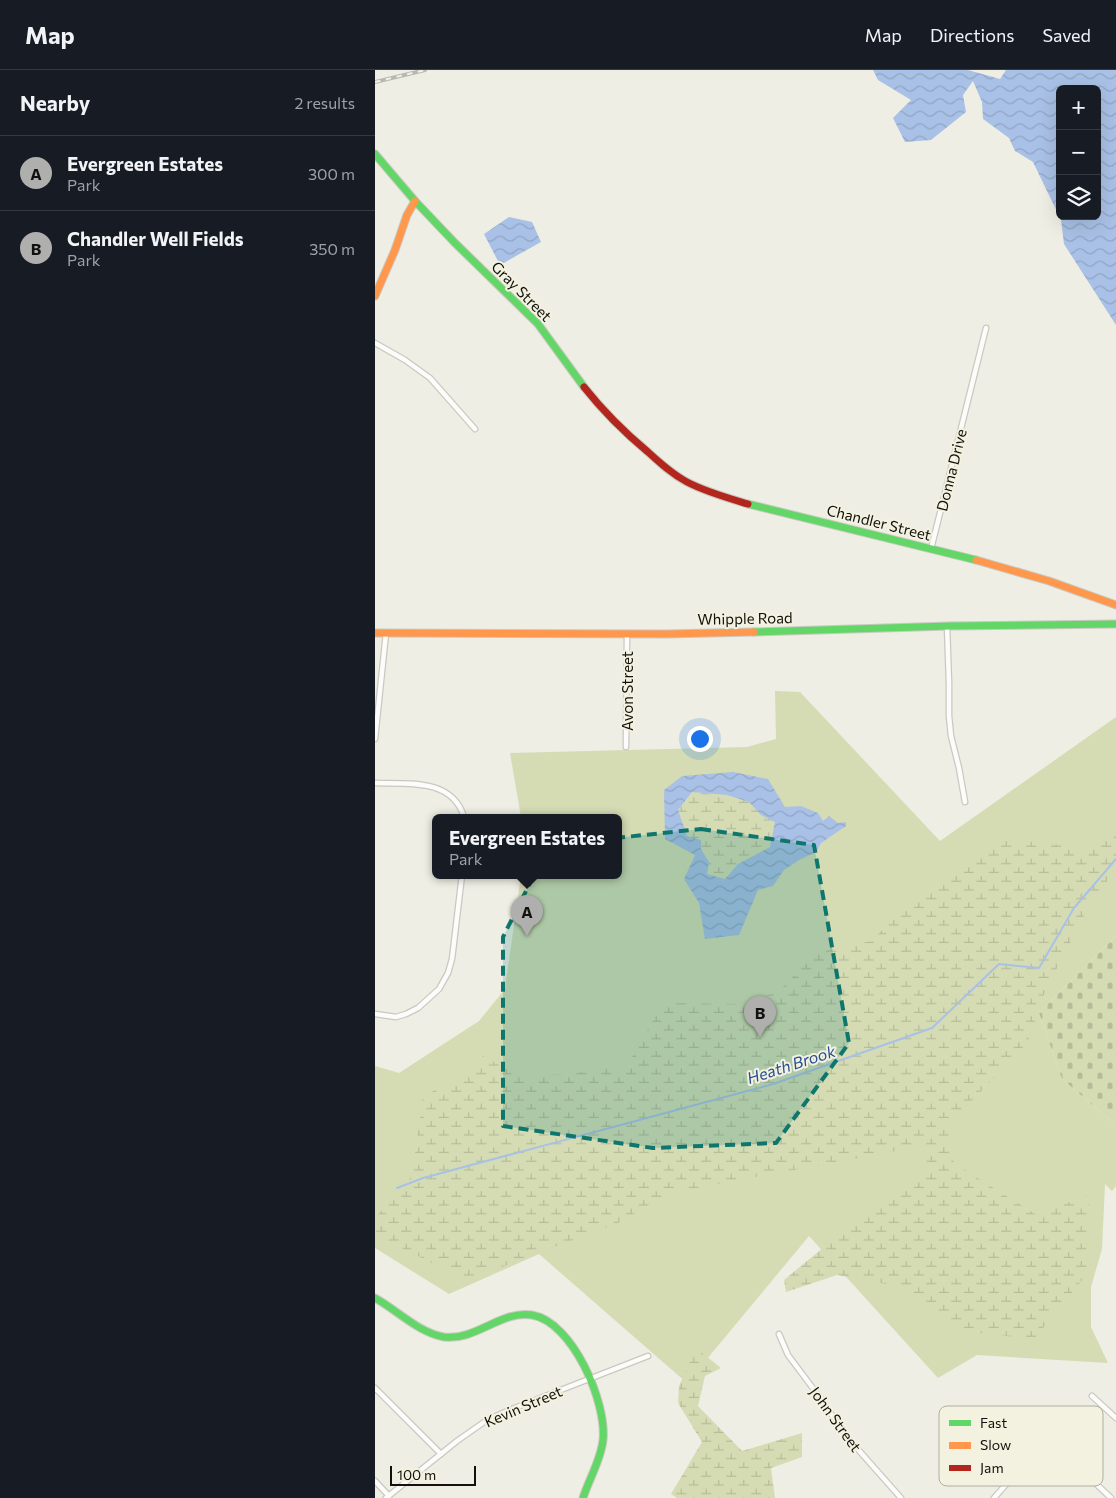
<!DOCTYPE html>
<html lang="en">
<head>
<meta charset="utf-8">
<style>
	body { margin:0; font-family:Commissioner,sans-serif; background:#242831; color:#f1f3f6 }
	.controls { position:absolute; right:15px; top:15px; display:grid; overflow:hidden; border-radius:8px; box-shadow:0 5px 20px #0002 }
	.controls button { width:45px; height:45px; display:grid; place-items:center; padding:0; border:0; border-bottom:1px solid #363941; background:#171b24; color:#f1f3f6; font:25px sans-serif }
	.scale { position:absolute; left:15px; bottom:12px; width:86px; box-sizing:border-box; padding-left:5px; border:2px solid #12110b; border-top:0; font-size:14px; line-height:18px; white-space:nowrap; color:#12110b; -webkit-text-stroke:4px #f3f1df; paint-order:stroke }
	.you { position:absolute; left:324px; top:668px; width:18px; height:18px; margin:-12px; border:4px solid #fff; border-radius:50%; background:#1a73e8; box-shadow:0 0 0 8px #1a73e833 }
	.badge { display:grid; place-items:center; width:32px; height:32px; border-radius:50%; background:#afb0ae; color:#111; font-size:16px; font-weight:700 }
	.pin { position:absolute; translate:-50% -41px; filter:drop-shadow(0 1px 2px #0008) }
	.pin::after { content:''; position:absolute; top:26px; width:18px; height:15px; background:inherit; clip-path:polygon(0 0,100% 0,50% 100%) }
	.popup { position:absolute; left:57px; top:744px; width:190px; height:65px; box-sizing:border-box; display:grid; place-content:center; border-radius:8px; background:#171b24; filter:drop-shadow(0 1px 4px #0005); font-size:16px; white-space:nowrap; color:#9ea1a6 }
	.popup b { font-size:19px; color:#f1f3f6 }
	.popup::after { content:''; position:absolute; left:50%; top:100%; margin-left:-10px; border:10px solid transparent; border-top-color:#171b24 }
	.list { margin:0; padding:0; list-style:none }
	h2 { display:flex; justify-content:space-between; align-items:center; height:65px; margin:0; padding:0 20px; font-size:21px }
	h2 small { font-size:16px; font-weight:400; color:#9ea1a6 }
	.list li { display:grid; grid-template-columns:32px 1fr auto; gap:15px; align-items:center; box-sizing:border-box; height:75px; padding:0 20px; border-top:1px solid #363941 }
	.list b { display:block; font-size:19px; white-space:nowrap }
	.list p { margin:0; font-size:16px; white-space:nowrap; color:#9ea1a6 }
	.list em { font-size:16px; font-style:normal; color:#9ea1a6 }
	.icon { flex:none; width:28px; height:28px; fill:none; stroke:currentColor; stroke-width:2; stroke-linecap:round; stroke-linejoin:round }
	.map { position:relative; flex:none; width:741px; height:1428px; overflow:hidden }
	header { display:flex; align-items:center; gap:30px; box-sizing:border-box; height:70px; padding:0 25px; background:#171b24; border-bottom:1px solid #363941 }
	header strong { font-size:24px }
	nav { display:flex; gap:28px; margin-inline-start:auto; font-size:18px }
	main { display:flex }
	aside { flex:1; background:#171b24 }
	.map>svg:first-child { display:block }
	.green { fill:#d5dcb4 }
	.wetland { fill:url(#wetland-marsh) }
	.cemetery { fill:url(#cemetery-stones) }
	.water { fill:url(#water-waves); fill-rule:evenodd }
	.lines { fill:none; stroke-linecap:round; stroke-linejoin:round }
	.stream { stroke:#a9c1e6; stroke-width:2 }
	.street-casing { stroke:#cac9c1; stroke-width:7 }
	.fast-casing { stroke:#cac9c1; stroke-width:9 }
	.slow-casing { stroke:#cac9c1; stroke-width:9 }
	.jam-casing { stroke:#cac9c1; stroke-width:9 }
	.street { stroke:#fcfcfb; stroke-width:4.5 }
	.fast { stroke:#63d668; stroke-width:7 }
	.slow { stroke:#ff974d; stroke-width:7 }
	.jam { stroke:#b3261e; stroke-width:7 }
	.rail-casing { stroke:#b8b7b4; stroke-width:4 }
	.rail { stroke:#f3f1df; stroke-width:2; stroke-dasharray:5.5; stroke-linecap:butt }
	.marked { fill:#0f766e; fill-opacity:0.2; stroke:#0f766e; stroke-width:4; stroke-dasharray:10 6; stroke-linejoin:round }
	.labels { text-anchor:middle; dominant-baseline:central; stroke-width:4; stroke-linejoin:round; paint-order:stroke }
	.street-label { font-size:15px; fill:#12110b; stroke:#f3f1df }
	.water-label { font-size:16px; font-style:italic; fill:#264d91; stroke:#f3f1df }
	.key { fill:#f3f1df; stroke:#b0ae9f; stroke-width:1 }
	.key-label { font-size:14px; fill:#12110b }
</style>
</head>
<body>
<header>
<strong>Map</strong>
<nav><a>Map</a><a>Directions</a><a>Saved</a></nav>
</header>
<main>
<aside>
<h2>Nearby<small>2 results</small></h2>
<ul class="list">
<li><span class="badge">A</span><div><b>Evergreen Estates</b><p>Park</p></div><em>300 m</em></li>
<li><span class="badge">B</span><div><b>Chandler Well Fields</b><p>Park</p></div><em>350 m</em></li>
</ul>
</aside>
<div class="map">
<svg width="741" height="1428" viewBox="0 0 741 1428">
	<defs>
		<pattern id="wetland-marsh" width="20" height="14" patternUnits="userSpaceOnUse" patternTransform="scale(1.25)"><rect width="20" height="14" fill="#d5dcb4"/><path d="M1 5h8M5 5V1M11 12h8M15 12V8" fill="none" stroke="#b6bc99"/></pattern>
		<pattern id="cemetery-stones" width="16" height="16" patternUnits="userSpaceOnUse" patternTransform="scale(1.25)"><rect width="16" height="16" fill="#d5dcb4"/><path d="M2 7V4a2 2 0 0 1 4 0v3zM10 15v-3a2 2 0 0 1 4 0v3z" fill="#b6bc99"/></pattern>
		<pattern id="water-waves" width="16" height="10" patternUnits="userSpaceOnUse" patternTransform="scale(1.25)"><rect width="16" height="10" fill="#a9c1e6"/><path d="M0 5q4-4 8 0t8 0" fill="none" stroke="#90a5c4"/></pattern>
	</defs>
	<rect width="100%" height="100%" fill="#eeeee4"/>
	<!-- green -->
	<path class="green" d="M 400,621 L 425,622 L 565,771 L 741,647 L 741,866 L 664,943 L 687,1009 L 741,1055 L 741,1116 L 737,1121 L 730,1114 L 727,1179 L 716,1217 L 716,1257 L 733,1293 L 602,1285 L 563,1308 L 434,1166 L 312,1313 L 164,1184 L 74,1224 L 0,1178 L 0,996 L 24,1003 L 104,951 L 130,919 L 146,805 L 243,805 L 243,747 L 146,747 L 135,683 L 372,677 L 401,669 Z"/>
	<!-- wetland -->
	<g class="wetland">
		<path d="M 317,722 L 352,725 L 374,732 L 386,745 L 400,752 L 395,778 L 363,794 L 350,809 L 332,804 L 334,792 L 326,779 L 312,766 L 303,740 Z"/>
		<path d="M 741,763 L 741,799 L 718,829 L 671,919 L 653,972 L 572,1057 L 579,1093 L 660,1144 L 715,1125 L 712,1204 L 659,1269 L 585,1261 L 533,1218 L 462,1205 L 411,1222 L 409,1210 L 506,1130 L 551,1099 L 553,1075 L 295,1123 L 243,1153 L 92,1210 L 0,1165 L 0,1148 L 37,1106 L 48,1025 L 84,1011 L 108,986 L 148,1007 L 209,1002 L 231,997 L 245,1008 L 288,933 L 367,934 L 404,921 L 443,881 L 497,871 L 531,833 L 627,768 L 712,778 Z"/>
		<path d="M 321,1278 L 346,1298 L 330,1306 L 323,1336 L 367,1381 L 427,1363 L 427,1387 L 396,1398 L 400,1428 L 302,1428 L 296,1424 L 327,1372 L 303,1333 L 304,1316 Z"/>
	</g>
	<!-- cemetery -->
	<path class="cemetery" d="M 741,866 L 741,1055 L 687,1009 L 664,943 Z"/>
	<!-- water -->
	<g class="water">
		<path d="M 498,0 L 593,0 L 625,9 L 631,0 L 741,0 L 741,255 L 689,174 L 686,150 L 658,92 L 640,81 L 634,68 L 608,49 L 607,32 L 598,11 L 588,25 L 591,42 L 556,70 L 530,72 L 518,48 L 536,30 L 503,10 ZM 685,19 L 722,19 L 722,146 L 685,146 Z"/>
		<path d="M 134,147 L 157,152 L 166,172 L 125,195 L 109,164 Z"/>
		<path d="M 358,702 L 393,709 L 410,737 L 426,736 L 443,743 L 448,751 L 454,746 L 463,753 L 471,752 L 471,756 L 446,773 L 441,782 L 424,790 L 409,800 L 398,816 L 383,820 L 364,865 L 330,869 L 324,833 L 309,809 L 320,785 L 290,769 L 289,720 L 307,706 ZM 317,722 L 352,725 L 374,732 L 386,745 L 400,752 L 395,777 L 363,794 L 350,809 L 332,804 L 334,792 L 326,779 L 326,770 L 312,766 L 303,740 Z"/>
	</g>
	<g class="lines">
		<!-- stream -->
		<path class="stream" d="M 22,1118 L 48,1108 L 398,1014 L 557,958 L 624,894 L 664,898 L 699,838 L 741,789"/>
		<defs>
			<g id="street">
				<path d="M 0,273 L 30,290 L 55,308 L 100,359"/>
				<path d="M 556,479 L 611,258"/>
				<path d="M 572,556 L 574,613 L 574,646 L 576,666 L 584,698 L 590,732"/>
				<path d="M 0,669 L 11,563"/>
				<path d="M 251,677 L 252,564"/>
				<path d="M 0,713 C 33,714 77,708 89,747"/>
				<path d="M 0,944 L 21,947 L 31,944 L 43,938 L 64,919 L 73,903 L 77,889 L 87,805"/>
				<path d="M 404,1264 L 413,1285 L 443,1325 L 472,1367 L 526,1428"/>
				<path d="M 0,1318 L 66,1384"/>
				<path d="M 717,1326 L 741,1348"/>
				<path d="M 646,1343 L 736,1428"/>
				<path d="M 0,1411 L 14,1426"/>
				<path d="M 11,1428 L 82,1371 L 112,1350 L 137,1339 L 273,1286"/>
				<path d="M 619,1428 L 672,1368"/>
			</g>
			<g id="fast">
				<path d="M 0,84 L 40,131 L 80,173 L 163,254 L 209,317"/>
				<path d="M 373,434 L 601,490"/>
				<path d="M 379,562 L 575,556 L 741,554"/>
				<path d="M 0,1228 C 22,1240 44,1263 69,1267 C 101,1271 126,1240 157,1245 C 198,1252 232,1333 228,1370 C 226,1390 214,1409 208,1428"/>
			</g>
			<g id="slow">
				<path d="M 0,226 L 20,180 L 32,145 L 40,131"/>
				<path d="M 601,490 L 674,511 L 741,535"/>
				<path d="M 0,563 L 292,564 L 379,562"/>
			</g>
			<path id="jam" d="M 209,317 C 228,341 249,362 273,382 C 285,393 297,404 312,412 C 331,422 353,428 373,434"/>
		</defs>
		<!-- street casing -->
		<use href="#street" class="street-casing"/>
		<!-- fast casing -->
		<use href="#fast" class="fast-casing"/>
		<!-- slow casing -->
		<use href="#slow" class="slow-casing"/>
		<!-- jam casing -->
		<use href="#jam" class="jam-casing"/>
		<!-- street -->
		<use href="#street" class="street"/>
		<!-- fast -->
		<use href="#fast" class="fast"/>
		<!-- slow -->
		<use href="#slow" class="slow"/>
		<!-- jam -->
		<use href="#jam" class="jam"/>
		<defs>
			<path id="rail" d="M 0,12 L 50,0"/>
		</defs>
		<!-- rail casing -->
		<use href="#rail" class="rail-casing"/>
		<!-- rail -->
		<use href="#rail" class="rail"/>
	</g>
	<!-- marked area -->
	<path class="marked" d="M 326,759 L 439,775 L 474,973 L 401,1073 L 278,1078 L 128,1056 L 128,867 L 174,775 Z"/>
	<g class="labels">
		<!-- street labels -->
		<g class="street-label">
			<text transform="translate(147 221) rotate(45)">Gray Street</text>
			<text transform="translate(576 400) rotate(-76)">Donna Drive</text>
			<text transform="translate(504 452) rotate(14)">Chandler Street</text>
			<text transform="translate(370 548) rotate(-1)">Whipple Road</text>
			<text transform="translate(252 621) rotate(-90)">Avon Street</text>
			<text transform="translate(148 1336) rotate(-23)">Kevin Street</text>
			<text transform="translate(461 1349) rotate(54)">John Street</text>
		</g>
		<!-- water labels -->
		<g class="water-label">
			<text transform="translate(416 994) rotate(-18)">Heath Brook</text>
		</g>
	</g>
	<!-- legend -->
	<rect x="564" y="1336" width="164" height="80" rx="8" class="key"/>
	<rect x="574" y="1350" width="22" height="6" fill="#63d668"/>
	<rect x="574" y="1372" width="22" height="7" fill="#ff974d"/>
	<rect x="574" y="1395" width="22" height="6" fill="#b3261e"/>
	<g class="key-label">
		<text x="605" y="1358">Fast</text>
		<text x="605" y="1380">Slow</text>
		<text x="605" y="1403">Jam</text>
	</g>
</svg>
<div class="controls">
<button>+</button>
<button>−</button>
<button><svg class="icon" aria-label="layers" viewBox="0 0 24 24"><path d="M12 4l9 5-9 5-9-5zM3 14l9 5 9-5"/></svg></button>
</div>
<div class="scale">100 m</div>
<div class="you"></div>
<div class="pin badge" style="left:152px;top:866px">A</div>
<div class="popup"><b>Evergreen Estates</b>Park</div>
<div class="pin badge" style="left:385px;top:967px">B</div>
</div>
</main>
</body>
</html>
